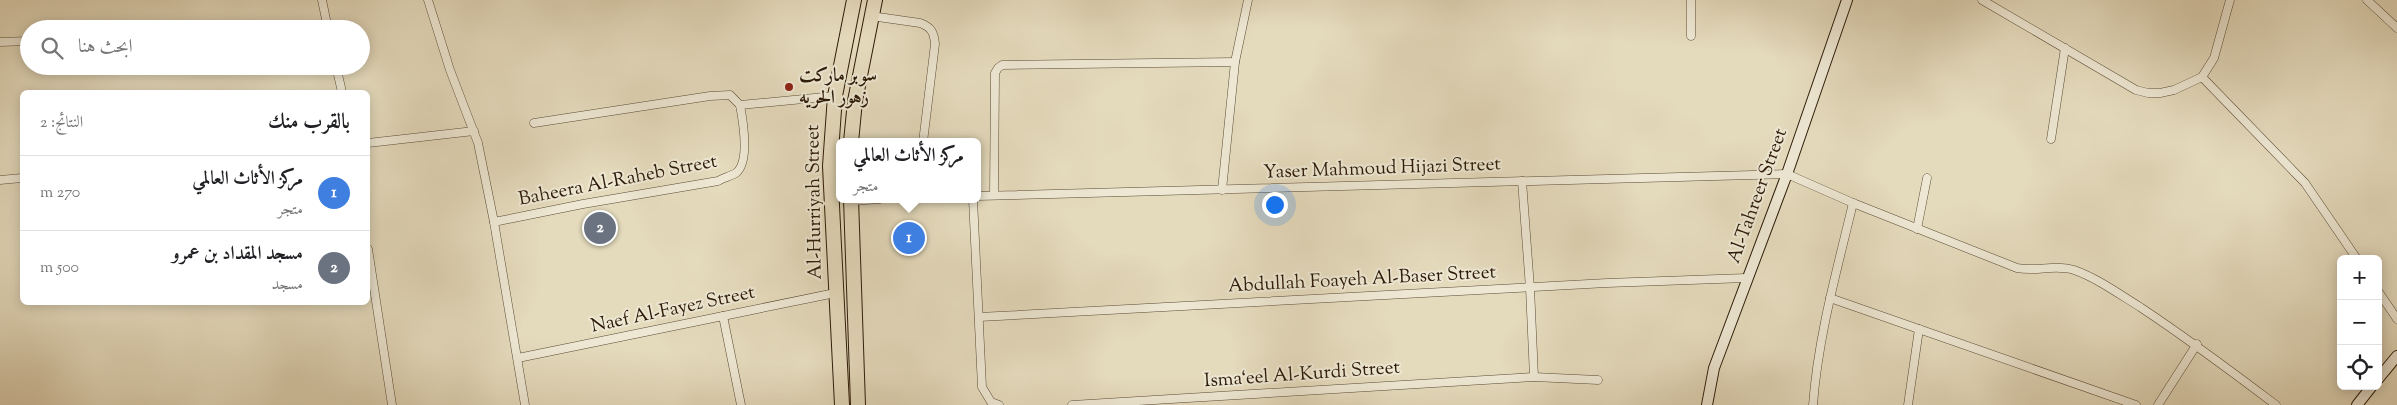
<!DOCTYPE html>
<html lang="ar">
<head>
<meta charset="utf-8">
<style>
	body { margin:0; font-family:"Sorts Mill Goudy",Amiri,serif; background:#f6f6f6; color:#202124; direction:rtl }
	.controls { position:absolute; right:15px; bottom:15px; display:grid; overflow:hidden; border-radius:8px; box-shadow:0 2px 12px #0003 }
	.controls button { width:45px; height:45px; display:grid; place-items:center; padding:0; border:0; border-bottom:1px solid #e0e0e0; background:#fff; color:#202124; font:25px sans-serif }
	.you { position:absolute; left:1274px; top:204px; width:18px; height:18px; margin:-12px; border:4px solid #fff; border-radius:50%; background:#1a73e8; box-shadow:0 0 0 8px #1a73e833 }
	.badge { display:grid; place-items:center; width:32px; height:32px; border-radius:50%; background:#1a73e8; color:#fff; font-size:16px; font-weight:700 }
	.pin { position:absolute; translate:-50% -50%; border:2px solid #fff; box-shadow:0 1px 5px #0006 }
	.popup { position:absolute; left:836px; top:138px; width:145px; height:65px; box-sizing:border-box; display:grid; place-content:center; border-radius:8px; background:#fff; filter:drop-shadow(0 1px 4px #0005); font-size:16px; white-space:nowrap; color:#757577 }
	.popup b { font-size:19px; color:#202124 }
	.popup::after { content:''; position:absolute; left:50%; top:100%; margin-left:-10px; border:10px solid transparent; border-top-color:#fff }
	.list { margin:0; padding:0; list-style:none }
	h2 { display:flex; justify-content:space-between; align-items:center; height:65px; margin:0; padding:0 20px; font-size:21px }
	h2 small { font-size:16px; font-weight:400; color:#757577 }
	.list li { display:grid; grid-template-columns:32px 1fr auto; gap:15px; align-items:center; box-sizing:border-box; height:75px; padding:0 20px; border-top:1px solid #e0e0e0 }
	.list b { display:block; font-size:19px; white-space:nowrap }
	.list p { margin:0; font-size:16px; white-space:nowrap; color:#757577 }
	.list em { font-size:16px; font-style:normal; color:#757577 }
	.icon { flex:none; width:28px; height:28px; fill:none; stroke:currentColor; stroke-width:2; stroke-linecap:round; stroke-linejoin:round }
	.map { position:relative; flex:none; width:2397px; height:405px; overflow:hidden; direction:ltr }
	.search { position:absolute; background:#fff; box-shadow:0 2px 12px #0003; left:20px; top:20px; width:350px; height:55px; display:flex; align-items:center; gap:12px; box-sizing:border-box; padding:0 18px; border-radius:28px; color:#757577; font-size:19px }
	.panel { position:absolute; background:#fff; box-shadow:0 2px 12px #0003; left:20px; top:90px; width:350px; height:215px; border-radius:8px; direction:rtl }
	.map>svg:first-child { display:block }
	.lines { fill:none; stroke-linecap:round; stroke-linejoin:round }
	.street-casing { stroke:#5b4b35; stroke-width:9 }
	.secondary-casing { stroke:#2d1b08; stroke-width:12 }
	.highway-casing { stroke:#2d1b08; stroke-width:16 }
	.street { stroke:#ede7d3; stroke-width:8 }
	.secondary { stroke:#ede7d3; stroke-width:10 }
	.highway { stroke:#e4dabc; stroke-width:14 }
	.poi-dot { fill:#8f2418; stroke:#ede7d3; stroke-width:2 }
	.labels { text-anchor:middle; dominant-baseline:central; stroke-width:4; stroke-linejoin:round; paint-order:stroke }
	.poi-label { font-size:19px; font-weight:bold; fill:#2d1b08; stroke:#ede7d3; text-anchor:start }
	.street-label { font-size:19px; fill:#2d1b08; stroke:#ede7d3 }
</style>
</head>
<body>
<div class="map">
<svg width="2397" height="405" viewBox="0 0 2397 405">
	<rect width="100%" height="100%" fill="#e4dabc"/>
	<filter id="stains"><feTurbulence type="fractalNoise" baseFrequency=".004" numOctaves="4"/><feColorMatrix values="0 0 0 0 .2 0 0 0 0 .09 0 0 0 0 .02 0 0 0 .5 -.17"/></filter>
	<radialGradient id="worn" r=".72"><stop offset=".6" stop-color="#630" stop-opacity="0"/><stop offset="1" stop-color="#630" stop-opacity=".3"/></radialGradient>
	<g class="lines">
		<defs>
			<g id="street">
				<path d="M 322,0 L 328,29"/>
				<path d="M 428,0 L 450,70 L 478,143 L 494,222 L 525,405"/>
				<path d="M 1982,0 L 2136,90 L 2148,93 L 2160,93 L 2174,90 L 2202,77 L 2214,58 L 2230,0"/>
				<path d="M 2367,0 L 2397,28"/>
				<path d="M 871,16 L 920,23 C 931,27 934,32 935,44 L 923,142"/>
				<path d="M 1691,36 L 1691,0"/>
				<path d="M 0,42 L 29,41"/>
				<path d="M 336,66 L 342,92"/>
				<path d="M 2202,77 L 2305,183 L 2357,259"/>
				<path d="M 740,105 L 835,96"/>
				<path d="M 2051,139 L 2065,48"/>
				<path d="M 368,143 L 474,131"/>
				<path d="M 0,180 L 22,178"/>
				<path d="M 1522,181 L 1530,288 L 1534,377"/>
				<path d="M 1222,190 L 1235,62 L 1248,0"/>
				<path d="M 994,195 L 995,73 L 998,68 L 1002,65 L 1235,62"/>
				<path d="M 978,196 L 1787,174 L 1853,203 L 2017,268 C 2036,272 2055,264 2074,270 C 2097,278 2119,294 2140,307 C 2187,338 2231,371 2276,405"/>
				<path d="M 973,199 L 982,387 L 991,402 L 999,405"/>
				<path d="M 851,201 L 880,199"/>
				<path d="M 494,222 L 583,204 L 718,181 C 723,178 731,176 736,173 C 750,162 743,121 740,105 L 730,95 L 710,96 L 534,123"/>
				<path d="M 1917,229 L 1927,178"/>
				<path d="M 368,249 L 392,405"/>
				<path d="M 2378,291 L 2397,319"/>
				<path d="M 1830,298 L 2136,405"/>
				<path d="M 723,316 L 741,405"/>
				<path d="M 979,317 L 1607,283 L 1746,278"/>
				<path d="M 518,358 L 835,293"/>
				<path d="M 1072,405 L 1534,377 L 1598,380"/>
				<path d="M 1813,405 C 1818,337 1837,270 1853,203"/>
				<path d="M 1908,405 L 1919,329"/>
				<path d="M 2158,405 L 2197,344"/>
			</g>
			<g id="secondary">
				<path d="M 2378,379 L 2397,356"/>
				<path d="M 1707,405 L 1714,368 L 1787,174 L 1847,0"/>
				<path d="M 2357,405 L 2372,386"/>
			</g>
			<g id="highway">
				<path d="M 851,142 L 855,101 L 875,0"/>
				<path d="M 851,199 L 858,405"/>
				<path d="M 842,405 L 830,166 L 835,96 L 854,0"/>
			</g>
		</defs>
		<!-- street casing -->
		<use href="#street" class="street-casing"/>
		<!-- secondary casing -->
		<use href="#secondary" class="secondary-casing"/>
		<!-- highway casing -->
		<use href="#highway" class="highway-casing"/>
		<!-- street -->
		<use href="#street" class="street"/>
		<!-- secondary -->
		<use href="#secondary" class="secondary"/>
		<!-- highway -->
		<use href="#highway" class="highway"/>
	</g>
	<!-- markers -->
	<circle class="poi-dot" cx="789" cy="87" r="5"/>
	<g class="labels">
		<!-- poi labels -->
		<g class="poi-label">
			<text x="799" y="76">سوبر ماركت<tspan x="799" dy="22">زهور الحريه</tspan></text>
		</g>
		<!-- street labels -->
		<g class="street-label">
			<text transform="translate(1382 169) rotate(-2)">Yaser Mahmoud Hijazi Street</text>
			<text transform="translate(618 181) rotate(-11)">Baheera Al-Raheb Street</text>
			<text transform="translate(1758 196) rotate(-70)">Al-Tahreer Street</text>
			<text transform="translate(815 202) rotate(-91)">Al-Hurriyah Street</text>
			<text transform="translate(1362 280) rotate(-3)">Abdullah Foayeh Al-Baser Street</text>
			<text transform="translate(673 310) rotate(-12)">Naef Al-Fayez Street</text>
			<text transform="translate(1302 375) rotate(-4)">Isma‘eel Al-Kurdi Street</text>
		</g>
	</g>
	<rect width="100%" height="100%" filter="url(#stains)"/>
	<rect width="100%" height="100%" fill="url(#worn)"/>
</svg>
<div class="controls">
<button>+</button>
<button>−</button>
<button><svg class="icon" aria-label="locate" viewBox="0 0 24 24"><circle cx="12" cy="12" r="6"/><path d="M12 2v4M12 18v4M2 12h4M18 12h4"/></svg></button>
</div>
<div class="you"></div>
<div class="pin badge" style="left:909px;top:238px;background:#3f7fe0">1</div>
<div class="popup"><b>مركز الأثاث العالمي</b>متجر</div>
<div class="pin badge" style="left:600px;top:228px;background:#6b7280">2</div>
<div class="search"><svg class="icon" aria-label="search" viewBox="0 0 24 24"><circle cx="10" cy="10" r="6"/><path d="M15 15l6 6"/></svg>ابحث هنا</div>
<section class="panel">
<h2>بالقرب منك<small>النتائج: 2</small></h2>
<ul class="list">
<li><span class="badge" style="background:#3f7fe0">1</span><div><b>مركز الأثاث العالمي</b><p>متجر</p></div><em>270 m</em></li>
<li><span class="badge" style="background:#6b7280">2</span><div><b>مسجد المقداد بن عمرو</b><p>مسجد</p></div><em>500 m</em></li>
</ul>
</section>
</div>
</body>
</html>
